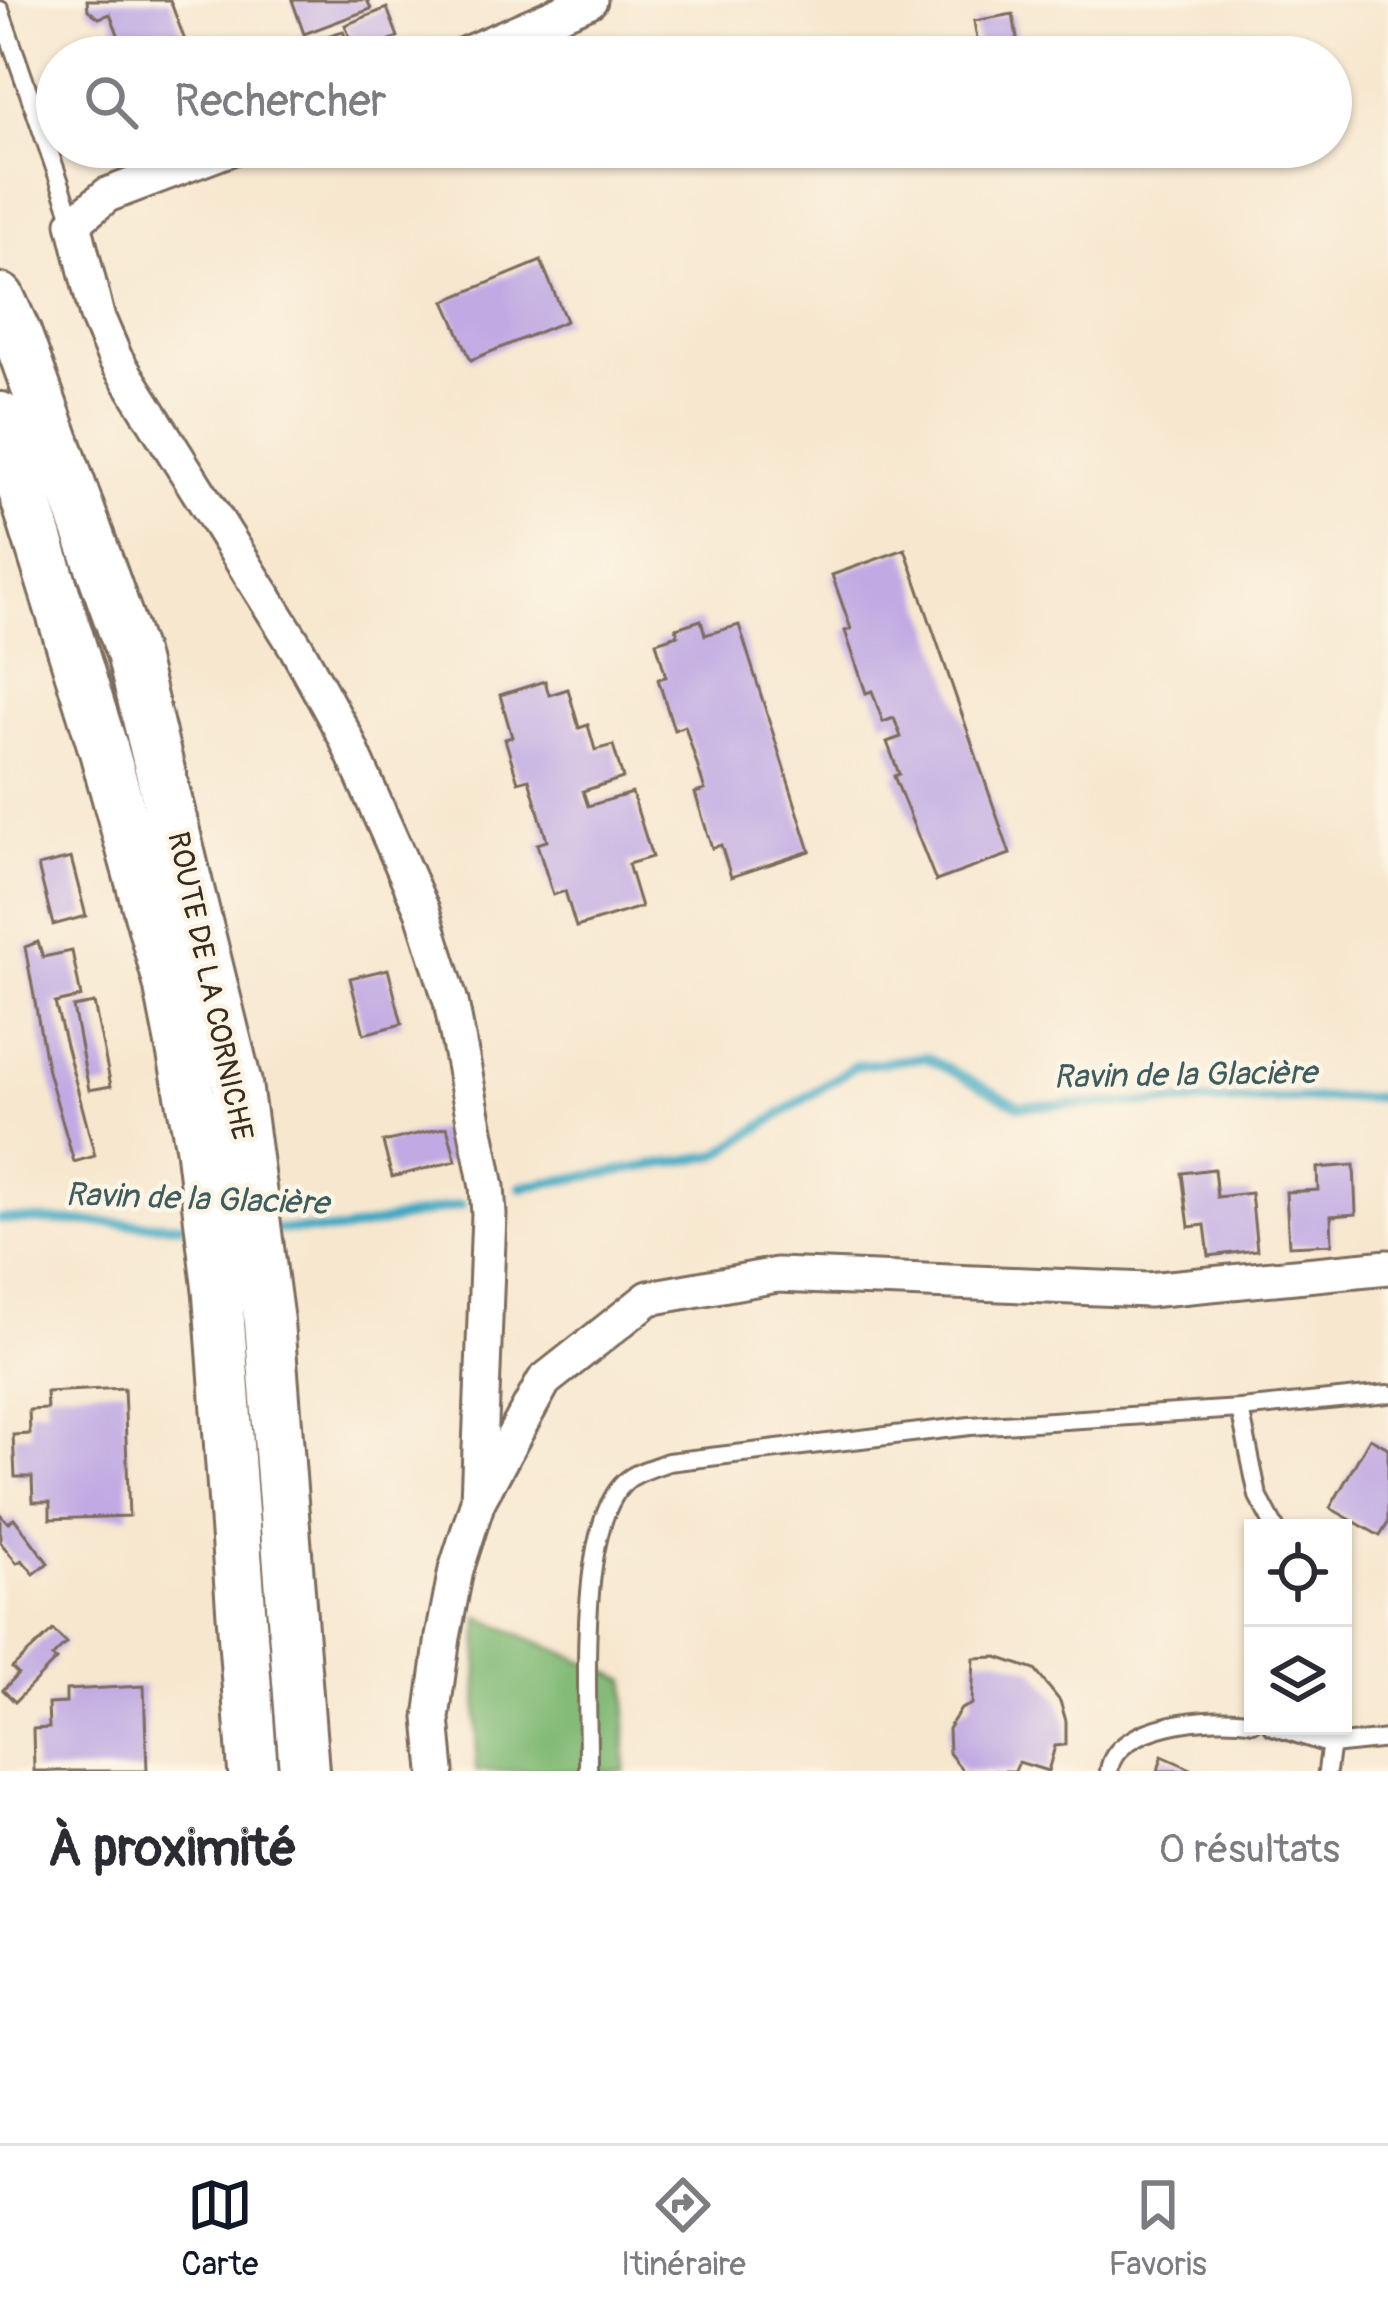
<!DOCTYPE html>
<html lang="fr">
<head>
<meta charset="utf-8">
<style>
	body { margin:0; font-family:Pangolin,sans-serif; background:#f7f7f7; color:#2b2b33 }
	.controls { position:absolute; right:36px; bottom:36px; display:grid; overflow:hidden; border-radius:0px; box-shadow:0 3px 9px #0004 }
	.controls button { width:108px; height:108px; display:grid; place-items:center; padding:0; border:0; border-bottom:3px solid #e1e1e2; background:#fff; color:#2b2b33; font:60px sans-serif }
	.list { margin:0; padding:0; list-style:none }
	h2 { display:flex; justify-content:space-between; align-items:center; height:156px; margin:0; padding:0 48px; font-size:51px }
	h2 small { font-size:39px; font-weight:400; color:#7c7c81 }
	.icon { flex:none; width:66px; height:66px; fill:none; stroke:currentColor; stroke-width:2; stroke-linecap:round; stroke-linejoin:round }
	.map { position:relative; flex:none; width:1388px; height:1771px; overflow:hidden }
	.search { position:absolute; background:#fff; box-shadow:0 3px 9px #0004; left:36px; right:36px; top:36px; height:132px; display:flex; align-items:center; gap:30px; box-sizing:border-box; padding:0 42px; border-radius:66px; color:#7c7c81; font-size:45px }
	.sheet { height:372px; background:#fff }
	nav { display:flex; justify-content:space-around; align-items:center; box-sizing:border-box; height:168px; border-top:3px solid #e1e1e2; background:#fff; font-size:33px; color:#7c7c81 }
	nav a { display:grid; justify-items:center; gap:6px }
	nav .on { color:#111827 }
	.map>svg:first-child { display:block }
	.forest { fill:#84bb78; stroke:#60724b; stroke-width:3 }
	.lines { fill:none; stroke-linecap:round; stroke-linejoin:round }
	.stream { stroke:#42a9c2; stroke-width:10 }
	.building { fill:#c1aae3 }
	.service-casing { stroke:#7d6c5c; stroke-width:22 }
	.minor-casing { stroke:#7d6c5c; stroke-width:39 }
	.secondary-casing { stroke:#7d6c5c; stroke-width:54 }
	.service { stroke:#fff; stroke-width:16 }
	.minor { stroke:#fff; stroke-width:33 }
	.secondary { stroke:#fff; stroke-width:48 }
	.labels { text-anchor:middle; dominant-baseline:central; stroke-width:9; stroke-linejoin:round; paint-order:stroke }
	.street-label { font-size:30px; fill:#3b2a1e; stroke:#fcf5e5 }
	.water-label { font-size:33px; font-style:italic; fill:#3e5d60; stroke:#fcf5e5 }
</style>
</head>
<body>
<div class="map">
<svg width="1388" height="1771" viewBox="0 0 1388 1771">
	<rect width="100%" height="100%" fill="#fcf5e5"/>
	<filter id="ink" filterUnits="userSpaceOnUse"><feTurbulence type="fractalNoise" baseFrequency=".00833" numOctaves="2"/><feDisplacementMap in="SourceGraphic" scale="24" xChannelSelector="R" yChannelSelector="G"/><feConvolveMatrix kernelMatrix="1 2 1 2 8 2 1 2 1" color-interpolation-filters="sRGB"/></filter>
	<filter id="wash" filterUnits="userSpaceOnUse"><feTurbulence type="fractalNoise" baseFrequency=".004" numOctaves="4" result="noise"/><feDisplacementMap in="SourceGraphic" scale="48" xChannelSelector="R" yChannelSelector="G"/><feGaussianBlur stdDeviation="2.7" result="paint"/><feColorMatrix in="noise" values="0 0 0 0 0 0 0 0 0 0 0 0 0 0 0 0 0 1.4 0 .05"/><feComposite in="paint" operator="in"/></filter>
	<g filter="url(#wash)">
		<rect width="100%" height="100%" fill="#f7e7cf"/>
		<!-- forest -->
		<path class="forest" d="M 479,1617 L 627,1680 L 625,1771 L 476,1771 Z"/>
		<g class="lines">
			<!-- stream -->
			<g class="stream">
				<path d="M 521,1187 L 717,1155 L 855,1066 L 925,1057 L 1019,1106 L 1388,1097"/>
				<path d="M 0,1219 L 197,1226"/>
				<path d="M 269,1229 L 342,1231 L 461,1205"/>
			</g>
		</g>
		<g id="blocks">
			<!-- building -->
			<g class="building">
				<path d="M 87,0 L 170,0 L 191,57 L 127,57 L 110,14 L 99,18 L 88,10 Z"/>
				<path d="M 292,0 L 367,0 L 371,9 L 304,34 Z"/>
				<path d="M 387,8 L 398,37 L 356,54 L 345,25 Z"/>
				<path d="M 1013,14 L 1018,44 L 979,51 L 974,21 Z"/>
				<path d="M 343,31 L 352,57 L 315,57 L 310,41 Z"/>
				<path d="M 541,261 L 566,321 L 471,360 L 445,301 Z"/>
				<path d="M 905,549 L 1010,854 L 936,881 L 894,776 L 899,774 L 887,742 L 901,737 L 894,718 L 883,722 L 872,691 L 866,693 L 845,631 L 851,629 L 832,575 Z"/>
				<path d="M 701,620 L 705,635 L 739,625 L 810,851 L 731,877 L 721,845 L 712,848 L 695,793 L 705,790 L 685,726 L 674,730 L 658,679 L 666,677 L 656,642 L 678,635 L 676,628 Z"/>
				<path d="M 545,681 L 549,695 L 568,689 L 579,728 L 588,725 L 595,750 L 613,745 L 623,778 L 583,791 L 588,806 L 632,793 L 652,857 L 628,864 L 641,907 L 576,927 L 565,891 L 553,895 L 537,844 L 547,841 L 529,779 L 518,782 L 505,739 L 512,737 L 500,695 Z"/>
				<path d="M 71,858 L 86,916 L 53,925 L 38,866 Z"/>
				<path d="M 38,942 L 43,957 L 72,951 L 81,997 L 55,1003 L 95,1156 L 74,1162 L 47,1068 L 25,947 Z"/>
				<path d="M 388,969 L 402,1024 L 364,1034 L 350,978 Z"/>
				<path d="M 94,1003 L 111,1086 L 89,1090 L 73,1007 Z"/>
				<path d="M 447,1127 L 456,1161 L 392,1177 L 383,1142 Z"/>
				<path d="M 1354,1165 L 1356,1214 L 1331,1216 L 1332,1244 L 1289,1246 L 1286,1192 L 1318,1190 L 1317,1168 Z"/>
				<path d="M 1214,1169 L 1217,1197 L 1251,1193 L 1257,1250 L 1209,1256 L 1205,1225 L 1189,1227 L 1182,1173 Z"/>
				<path d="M 124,1388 L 129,1516 L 50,1519 L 50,1502 L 33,1502 L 32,1477 L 15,1477 L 13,1435 L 30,1434 L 29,1410 L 47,1409 L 46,1392 Z"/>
				<path d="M 1370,1438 L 1388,1448 L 1388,1523 L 1380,1536 L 1330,1508 Z"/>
				<path d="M 0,1514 L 8,1523 L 14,1518 L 48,1563 L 34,1574 L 22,1560 L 17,1563 L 0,1542 Z"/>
				<path d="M 53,1630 L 66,1643 L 52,1657 L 56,1660 L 15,1702 L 3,1690 L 18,1674 L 12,1668 Z"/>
				<path d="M 997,1657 L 1035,1670 L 1060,1701 L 1066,1721 L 1066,1745 L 1055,1746 L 1048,1771 L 1019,1762 L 1015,1771 L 963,1771 L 949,1753 L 948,1729 L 961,1709 L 972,1704 L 974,1658 Z"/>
				<path d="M 144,1686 L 147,1771 L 34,1771 L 33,1729 L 49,1728 L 48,1704 L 66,1703 L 66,1690 Z"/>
				<path d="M 1162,1756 L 1196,1771 L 1158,1771 Z"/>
			</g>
		</g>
	</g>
	<g filter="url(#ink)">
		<use href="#blocks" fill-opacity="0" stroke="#7d6c5c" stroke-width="3"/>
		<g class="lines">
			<defs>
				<g id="service">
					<path d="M 0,10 L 74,223"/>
					<path d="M 1240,1409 L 1258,1496 L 1275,1528"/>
					<path d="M 1272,1726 L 1331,1745 L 1388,1739"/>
					<path d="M 588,1771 C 589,1703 575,1527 626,1481 C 636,1472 655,1467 668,1462 L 970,1426 L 1240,1409 L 1388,1394"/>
					<path d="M 1109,1771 C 1114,1723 1216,1714 1253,1722"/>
					<path d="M 1327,1771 L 1333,1726"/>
				</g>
				<g id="minor">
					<path d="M 459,57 L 590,0"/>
					<path d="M 234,147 L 107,195 L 74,223 L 97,316 L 115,358 L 296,647 L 345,736 L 422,910 L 451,1002 L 487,1187 L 489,1214 L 478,1501"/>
					<path d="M 437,1771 L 432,1718 L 443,1637 L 456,1570 L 478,1501 L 544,1381 L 649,1298 L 777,1275 L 1148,1290 L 1388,1267"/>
				</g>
				<g id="secondary">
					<path d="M 0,298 L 17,335 L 131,653 L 237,1084 L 269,1322 L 304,1771"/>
					<path d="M 0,417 L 104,751 L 168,982 L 200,1145 L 218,1295 L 253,1771"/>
				</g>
			</defs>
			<!-- service casing -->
			<use href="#service" class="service-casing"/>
			<!-- minor casing -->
			<use href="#minor" class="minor-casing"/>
			<!-- secondary casing -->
			<use href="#secondary" class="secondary-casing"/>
			<!-- service -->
			<use href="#service" class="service"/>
			<!-- minor -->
			<use href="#minor" class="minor"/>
			<!-- secondary -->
			<use href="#secondary" class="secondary"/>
		</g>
	</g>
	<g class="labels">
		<!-- street labels -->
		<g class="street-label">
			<text transform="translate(210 986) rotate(78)">ROUTE DE LA CORNICHE</text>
		</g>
		<!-- water labels -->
		<g class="water-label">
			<text transform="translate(1185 1075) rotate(-1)">Ravin de la Glacière</text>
			<text transform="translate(197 1199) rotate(2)">Ravin de la Glacière</text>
		</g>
	</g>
</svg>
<div class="controls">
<button><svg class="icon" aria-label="locate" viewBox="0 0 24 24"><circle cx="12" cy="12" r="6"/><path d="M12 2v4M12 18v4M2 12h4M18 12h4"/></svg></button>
<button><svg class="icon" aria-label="layers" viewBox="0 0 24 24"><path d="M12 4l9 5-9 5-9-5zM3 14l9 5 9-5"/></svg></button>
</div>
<div class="search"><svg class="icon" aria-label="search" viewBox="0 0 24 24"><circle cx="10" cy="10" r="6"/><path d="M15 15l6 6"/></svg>Rechercher</div>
</div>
<section class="sheet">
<h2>À proximité<small>0 résultats</small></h2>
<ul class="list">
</ul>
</section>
<nav>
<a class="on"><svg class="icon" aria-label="map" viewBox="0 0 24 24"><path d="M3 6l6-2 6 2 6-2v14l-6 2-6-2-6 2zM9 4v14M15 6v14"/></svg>Carte</a>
<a><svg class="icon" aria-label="directions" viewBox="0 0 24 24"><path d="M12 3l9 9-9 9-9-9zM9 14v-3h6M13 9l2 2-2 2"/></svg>Itinéraire</a>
<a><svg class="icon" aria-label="saved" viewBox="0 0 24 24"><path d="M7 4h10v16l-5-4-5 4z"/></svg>Favoris</a>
</nav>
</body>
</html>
